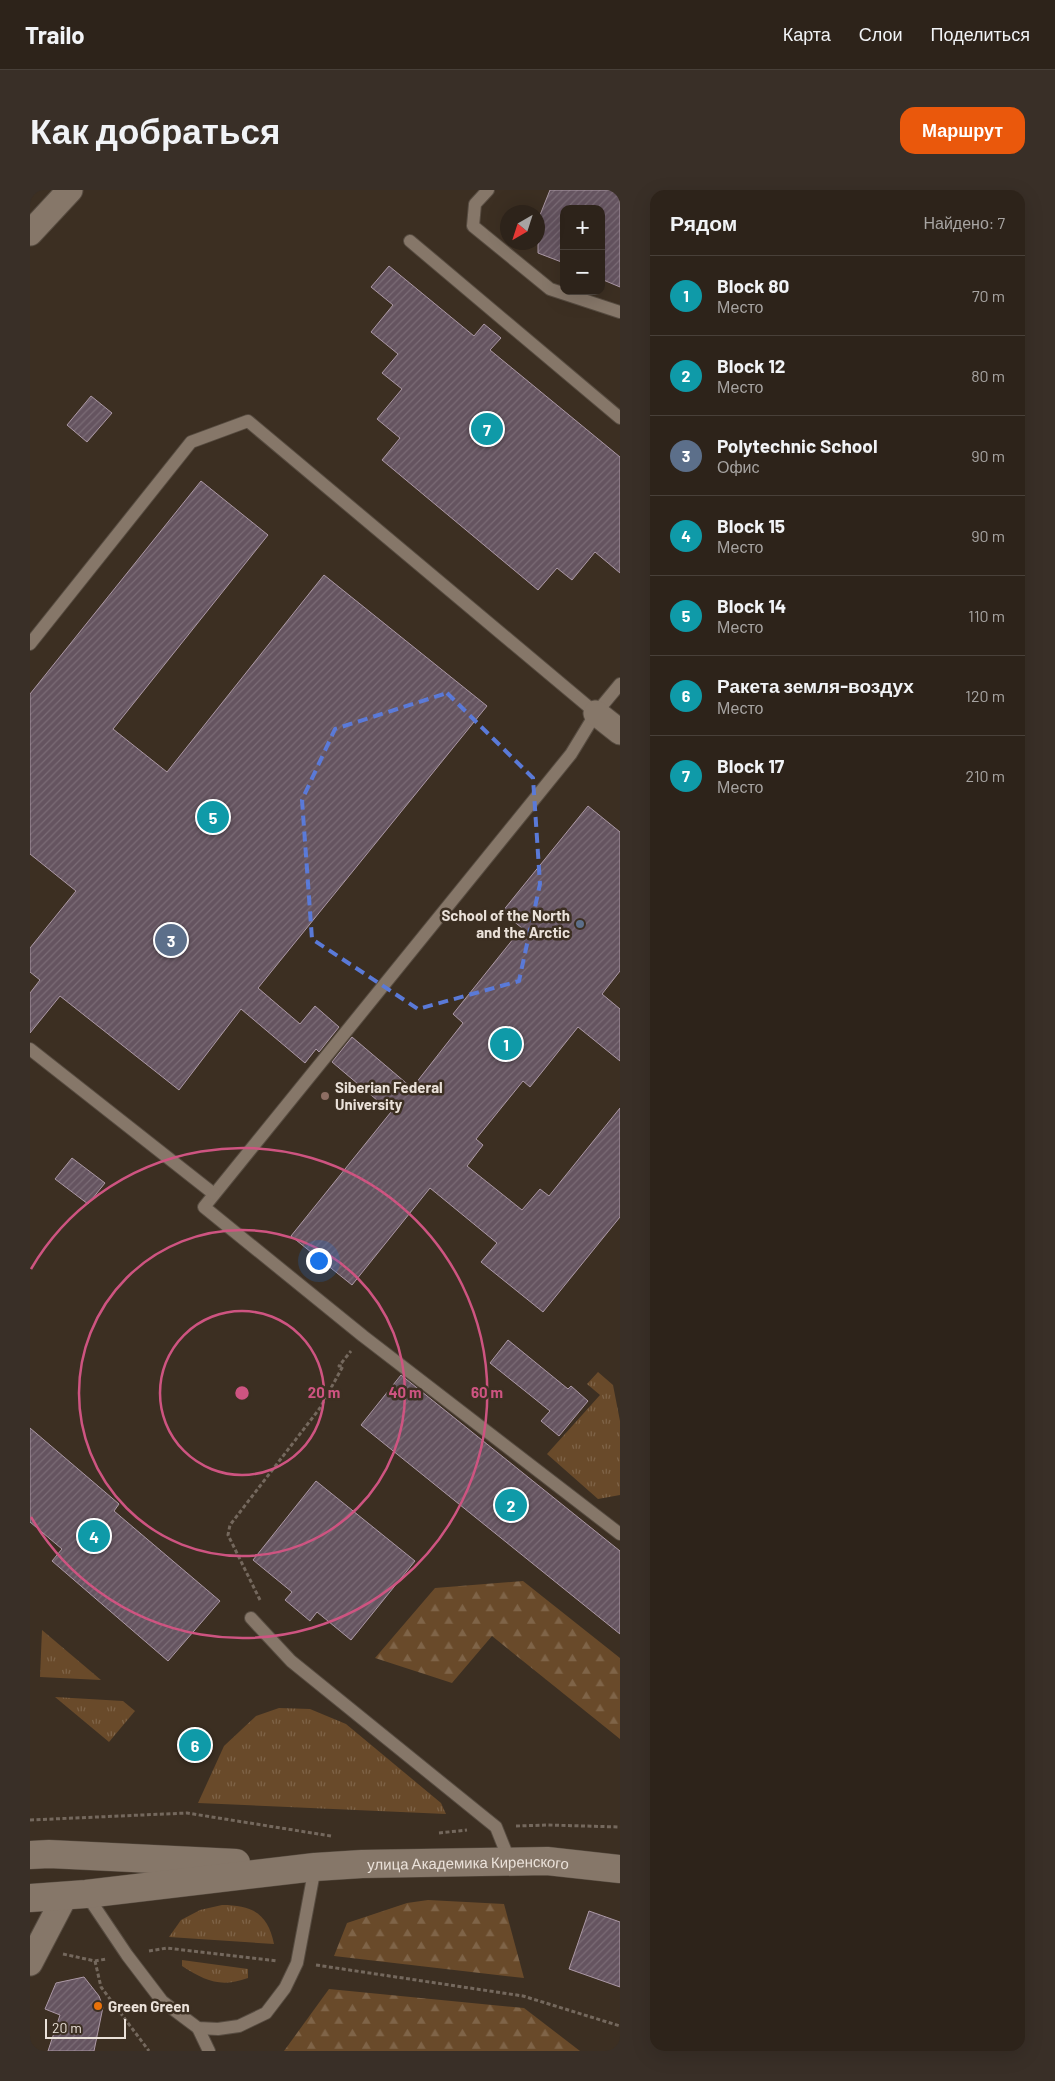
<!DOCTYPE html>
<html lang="ru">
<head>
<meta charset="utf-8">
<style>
	body { margin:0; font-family:Barlow,sans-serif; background:#392f27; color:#f1f3f6 }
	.controls { position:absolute; right:15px; top:15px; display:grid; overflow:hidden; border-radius:10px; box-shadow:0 5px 20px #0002 }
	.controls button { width:45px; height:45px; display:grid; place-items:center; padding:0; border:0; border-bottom:1px solid #484039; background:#2d231a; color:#f1f3f6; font:25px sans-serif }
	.compass { position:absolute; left:470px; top:15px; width:45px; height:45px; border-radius:50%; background:#2d231a; box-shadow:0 5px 20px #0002; rotate:219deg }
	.scale { position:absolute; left:15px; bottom:12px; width:81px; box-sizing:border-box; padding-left:5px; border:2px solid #eae1d9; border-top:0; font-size:14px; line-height:18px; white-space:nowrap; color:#eae1d9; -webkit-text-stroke:4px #3c2f22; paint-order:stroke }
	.you { position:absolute; left:288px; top:1070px; width:18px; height:18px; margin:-12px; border:4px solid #fff; border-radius:50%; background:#1a73e8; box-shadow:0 0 0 8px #1a73e833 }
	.badge { display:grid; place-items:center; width:32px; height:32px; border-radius:50%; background:#ea580c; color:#fff; font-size:16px; font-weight:700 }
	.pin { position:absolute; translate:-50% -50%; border:2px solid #fff; box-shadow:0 1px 5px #0006 }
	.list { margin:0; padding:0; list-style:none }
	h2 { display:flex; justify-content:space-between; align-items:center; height:65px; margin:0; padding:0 20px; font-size:21px }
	h2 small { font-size:16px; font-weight:400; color:#a7a4a2 }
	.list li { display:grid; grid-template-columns:32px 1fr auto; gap:15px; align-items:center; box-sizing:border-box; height:80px; padding:0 20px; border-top:1px solid #484039 }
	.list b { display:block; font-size:19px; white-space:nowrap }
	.list p { margin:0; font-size:16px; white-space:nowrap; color:#a7a4a2 }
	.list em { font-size:16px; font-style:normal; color:#a7a4a2 }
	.map { position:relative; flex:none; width:590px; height:1861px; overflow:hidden; border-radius:15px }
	header { display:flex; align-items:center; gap:30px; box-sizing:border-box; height:70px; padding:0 25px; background:#2d231a; border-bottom:1px solid #484039 }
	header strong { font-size:24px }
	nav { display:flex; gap:28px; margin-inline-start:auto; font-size:18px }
	.intro { display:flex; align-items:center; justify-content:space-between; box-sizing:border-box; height:120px; padding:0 30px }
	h1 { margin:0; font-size:35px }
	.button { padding:12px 22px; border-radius:15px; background:#ea580c; color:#fff; font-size:18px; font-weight:700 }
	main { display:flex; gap:30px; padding:0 30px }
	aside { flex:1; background:#2d231a; border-radius:15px; box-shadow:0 5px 20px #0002 }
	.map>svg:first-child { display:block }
	.grass { fill:url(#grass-tufts) }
	.forest { fill:url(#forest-firs) }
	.building { fill:url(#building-hatch); stroke:#ac99a6 }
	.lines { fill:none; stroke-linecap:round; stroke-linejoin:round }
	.service-casing { stroke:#574c41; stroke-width:14 }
	.minor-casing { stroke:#574c41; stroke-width:27 }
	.secondary-casing { stroke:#574c41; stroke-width:29 }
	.path { stroke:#74685d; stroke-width:3; stroke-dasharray:4 2.5; stroke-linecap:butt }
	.service { stroke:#867769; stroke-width:12 }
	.minor { stroke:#867769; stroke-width:25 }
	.secondary { stroke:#867769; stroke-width:28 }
	.marked { fill:none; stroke:#5a7ad8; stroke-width:4; stroke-dasharray:10 6; stroke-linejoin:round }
	.ring { fill:none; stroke:#ce5481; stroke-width:2.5 }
	.service-dot { fill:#5c6f8a; stroke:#3c2f22; stroke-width:2 }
	.education-dot { fill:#8d6e63; stroke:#3c2f22; stroke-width:2 }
	.food-dot { fill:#e8710a; stroke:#3c2f22; stroke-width:2 }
	.labels { text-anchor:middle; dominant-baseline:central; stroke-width:5; stroke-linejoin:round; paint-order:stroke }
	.poi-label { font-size:15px; font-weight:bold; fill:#eae1d9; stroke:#3c2f22; text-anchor:start }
	.street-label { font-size:15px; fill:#eae1d9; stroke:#3c2f22 }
	.centre { fill:#ce5481; stroke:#3c2f22; stroke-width:2.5 }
	.ring-label { font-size:15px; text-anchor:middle; font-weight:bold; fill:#ce5481; stroke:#3c2f22; stroke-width:5; stroke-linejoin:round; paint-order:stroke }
</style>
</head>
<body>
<header>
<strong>Trailo</strong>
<nav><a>Карта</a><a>Слои</a><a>Поделиться</a></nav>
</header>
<div class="intro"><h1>Как добраться</h1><a class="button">Маршрут</a></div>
<main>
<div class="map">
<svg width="590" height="1861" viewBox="0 0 590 1861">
	<defs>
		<pattern id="grass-tufts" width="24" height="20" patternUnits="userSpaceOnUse" patternTransform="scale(1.25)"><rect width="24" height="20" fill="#694a2a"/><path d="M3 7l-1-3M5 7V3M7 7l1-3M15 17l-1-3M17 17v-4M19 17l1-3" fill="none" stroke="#7f6448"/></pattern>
		<pattern id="forest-firs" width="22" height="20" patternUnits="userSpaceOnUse" patternTransform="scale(1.25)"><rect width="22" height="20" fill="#694a2a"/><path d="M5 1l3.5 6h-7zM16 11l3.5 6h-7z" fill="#7f6448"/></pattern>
		<pattern id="building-hatch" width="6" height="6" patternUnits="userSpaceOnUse" patternTransform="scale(1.25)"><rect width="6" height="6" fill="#655460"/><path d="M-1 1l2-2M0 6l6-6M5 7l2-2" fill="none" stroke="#7b6c76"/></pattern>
	</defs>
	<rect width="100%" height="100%" fill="#3c2f22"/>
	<!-- grass -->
	<g class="grass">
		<path d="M 568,1182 L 583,1195 L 590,1231 L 590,1305 L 568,1309 L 517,1264 L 570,1205 L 557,1194 Z"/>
		<path d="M 12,1440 L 71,1490 L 10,1487 Z"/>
		<path d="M 25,1507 L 93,1511 L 105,1521 L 79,1552 Z"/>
		<path d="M 249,1518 L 280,1519 L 316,1534 L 411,1613 L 416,1624 L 168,1613 L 194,1556 L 226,1526 Z"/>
		<path d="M 192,1715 C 223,1715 238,1724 244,1754 L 139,1747 L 151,1730 L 170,1720 Z"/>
		<path d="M 152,1770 L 218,1779 L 218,1788 C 190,1798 176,1791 152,1776 Z"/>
	</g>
	<!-- forest -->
	<g class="forest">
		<path d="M 493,1391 L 590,1468 L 590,1549 L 462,1446 L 422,1493 L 345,1468 L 405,1398 Z"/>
		<path d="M 398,1710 L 474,1714 L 494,1788 L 304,1766 L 317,1733 L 377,1713 Z"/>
		<path d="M 299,1799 L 494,1818 L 550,1861 L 254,1861 Z"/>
	</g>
	<!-- building -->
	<g class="building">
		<path d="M 520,0 L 590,0 L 590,97 L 571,89 L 571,19 L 534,19 L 534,73 L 508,63 L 508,30 Z"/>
		<path d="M 359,76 L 444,146 L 454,134 L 471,148 L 460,160 L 590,267 L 590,383 L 565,362 L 542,390 L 527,378 L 508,400 L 352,270 L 370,248 L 347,229 L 372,199 L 352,183 L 368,164 L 341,142 L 363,115 L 341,97 Z"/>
		<path d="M 61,206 L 82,223 L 57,252 L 37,235 Z"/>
		<path d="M 171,291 L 238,345 L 83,539 L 137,582 L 294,385 L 457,516 L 228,798 L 270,834 L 285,816 L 309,837 L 289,862 L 286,859 L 275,873 L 211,819 L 149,900 L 30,806 L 0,843 L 0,803 L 10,790 L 0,782 L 0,758 L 46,701 L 0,664 L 0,504 Z"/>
		<path d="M 558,616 L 590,642 L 590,781 L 572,804 L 590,819 L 590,871 L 548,837 L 500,897 L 493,891 L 446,949 L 453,955 L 437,976 L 492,1020 L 510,999 L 519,1006 L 590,918 L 590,1027 L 513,1122 L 451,1072 L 467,1053 L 400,998 L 322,1095 L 261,1046 L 361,922 L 302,872 L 322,847 L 382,898 L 433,833 L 423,824 L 492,738 L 472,722 Z"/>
		<path d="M 42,968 L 75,993 L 58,1014 L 25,989 Z"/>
		<path d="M 478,1150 L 538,1199 L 541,1196 L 558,1211 L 529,1246 L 511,1231 L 520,1221 L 460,1173 Z"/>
		<path d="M 371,1185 L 590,1361 L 590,1444 L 331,1235 Z"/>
		<path d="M 0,1238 L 89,1314 L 84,1321 L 190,1411 L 138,1471 L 22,1371 L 32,1359 L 0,1332 Z"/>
		<path d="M 286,1291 L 385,1371 L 321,1450 L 287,1422 L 280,1431 L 255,1410 L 262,1402 L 223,1370 Z"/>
		<path d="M 559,1721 L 590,1732 L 590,1797 L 539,1779 Z"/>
		<path d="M 54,1787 L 69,1806 L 73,1817 L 64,1861 L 18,1861 L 30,1825 L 15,1819 L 26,1793 Z"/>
	</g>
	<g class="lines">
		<defs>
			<g id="service">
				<path d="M 458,0 L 445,14 L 443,36 L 520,99 L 590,122"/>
				<path d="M 380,51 L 590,228"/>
				<path d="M 0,454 L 161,252 L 218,231 L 566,523"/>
				<path d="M 590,494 L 566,523 L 541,564 L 174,1017 L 333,1146 L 590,1344"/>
				<path d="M 0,859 L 184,1004"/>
				<path d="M 221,1428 L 261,1471 L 466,1637 L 480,1672"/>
				<path d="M 56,1704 L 97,1765 L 132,1811 L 168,1838 L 188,1839 L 209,1836 L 236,1823 L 255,1798 L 267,1773 L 285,1677"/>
				<path d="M 168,1838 L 179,1861"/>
			</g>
			<g id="minor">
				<path d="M 0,43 L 40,0"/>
				<path d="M 566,523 L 590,542"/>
				<path d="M 0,1773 L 35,1706"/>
			</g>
			<g id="secondary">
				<path d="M 0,1665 L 19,1664 L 206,1673"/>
				<path id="s1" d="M 0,1708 L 56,1704 L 285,1677 L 332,1674 L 517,1671 L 590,1679"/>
			</g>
		</defs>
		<!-- service casing -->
		<use href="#service" class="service-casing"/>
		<!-- minor casing -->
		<use href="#minor" class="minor-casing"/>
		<!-- secondary casing -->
		<use href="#secondary" class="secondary-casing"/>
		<!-- path -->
		<g class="path">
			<path d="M 230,1410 L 198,1345 L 200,1335 L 290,1218 L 313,1176 L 309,1176 L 321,1161"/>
			<path d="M 0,1630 L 157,1623 L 301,1646"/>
			<path d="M 486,1636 L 518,1635 L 590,1637"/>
			<path d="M 409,1643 L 437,1640"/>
			<path d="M 119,1761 L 137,1758 L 247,1771"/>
			<path d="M 33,1764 L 65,1771 L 76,1769"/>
			<path d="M 65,1771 L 71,1797 L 119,1861"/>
			<path d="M 286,1775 L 493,1806 L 590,1836"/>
		</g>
		<!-- service -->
		<use href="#service" class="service"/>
		<!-- minor -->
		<use href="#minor" class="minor"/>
		<!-- secondary -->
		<use href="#secondary" class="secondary"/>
	</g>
	<!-- marked area -->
	<path class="marked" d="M 417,503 L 503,588 L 510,694 L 489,791 L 388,819 L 282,749 L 272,610 L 305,539 Z"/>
	<!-- distance rings -->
	<g class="ring">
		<circle cx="212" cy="1203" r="82"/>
		<circle cx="212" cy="1203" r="163"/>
		<path d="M1 1079A245 245 0 1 1 1 1327"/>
	</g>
	<!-- markers -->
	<circle class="service-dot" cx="550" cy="734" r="5"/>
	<circle class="education-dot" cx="295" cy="906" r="5"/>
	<circle class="food-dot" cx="68" cy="1816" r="5"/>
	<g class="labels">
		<!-- poi labels -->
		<g class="poi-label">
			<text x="540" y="725" text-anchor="end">School of the North<tspan x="540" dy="17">and the Arctic</tspan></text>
			<text x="305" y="897">Siberian Federal<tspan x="305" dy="17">University</tspan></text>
			<text x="78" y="1816">Green Green</text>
		</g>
		<!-- street labels -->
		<g class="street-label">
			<text stroke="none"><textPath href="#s1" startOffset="440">улица Академика Киренского</textPath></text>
		</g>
	</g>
	<circle cx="212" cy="1203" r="8" class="centre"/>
	<g class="ring-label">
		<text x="294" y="1208">20 m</text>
		<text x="375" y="1208">40 m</text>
		<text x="457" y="1208">60 m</text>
	</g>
</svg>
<div class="controls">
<button>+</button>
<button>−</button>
</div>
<svg class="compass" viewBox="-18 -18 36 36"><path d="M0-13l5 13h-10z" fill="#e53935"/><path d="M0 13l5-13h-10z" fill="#a7a4a2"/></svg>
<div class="scale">20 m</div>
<div class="you"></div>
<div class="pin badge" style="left:476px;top:854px;background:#0f9aa8">1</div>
<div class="pin badge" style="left:481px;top:1315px;background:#0f9aa8">2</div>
<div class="pin badge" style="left:141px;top:750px;background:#5c6f8a">3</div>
<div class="pin badge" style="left:64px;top:1346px;background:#0f9aa8">4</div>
<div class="pin badge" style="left:183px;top:627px;background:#0f9aa8">5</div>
<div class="pin badge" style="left:165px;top:1555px;background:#0f9aa8">6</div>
<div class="pin badge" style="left:457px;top:239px;background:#0f9aa8">7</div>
</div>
<aside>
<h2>Рядом<small>Найдено: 7</small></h2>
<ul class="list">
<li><span class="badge" style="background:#0f9aa8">1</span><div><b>Block 80</b><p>Место</p></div><em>70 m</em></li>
<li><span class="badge" style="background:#0f9aa8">2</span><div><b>Block 12</b><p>Место</p></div><em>80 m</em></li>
<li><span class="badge" style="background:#5c6f8a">3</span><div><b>Polytechnic School</b><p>Офис</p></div><em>90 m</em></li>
<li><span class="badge" style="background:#0f9aa8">4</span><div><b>Block 15</b><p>Место</p></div><em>90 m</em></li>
<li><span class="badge" style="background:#0f9aa8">5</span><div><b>Block 14</b><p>Место</p></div><em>110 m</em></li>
<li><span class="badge" style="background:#0f9aa8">6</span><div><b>Ракета земля-воздух</b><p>Место</p></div><em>120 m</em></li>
<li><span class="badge" style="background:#0f9aa8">7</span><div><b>Block 17</b><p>Место</p></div><em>210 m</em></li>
</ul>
</aside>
</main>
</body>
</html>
